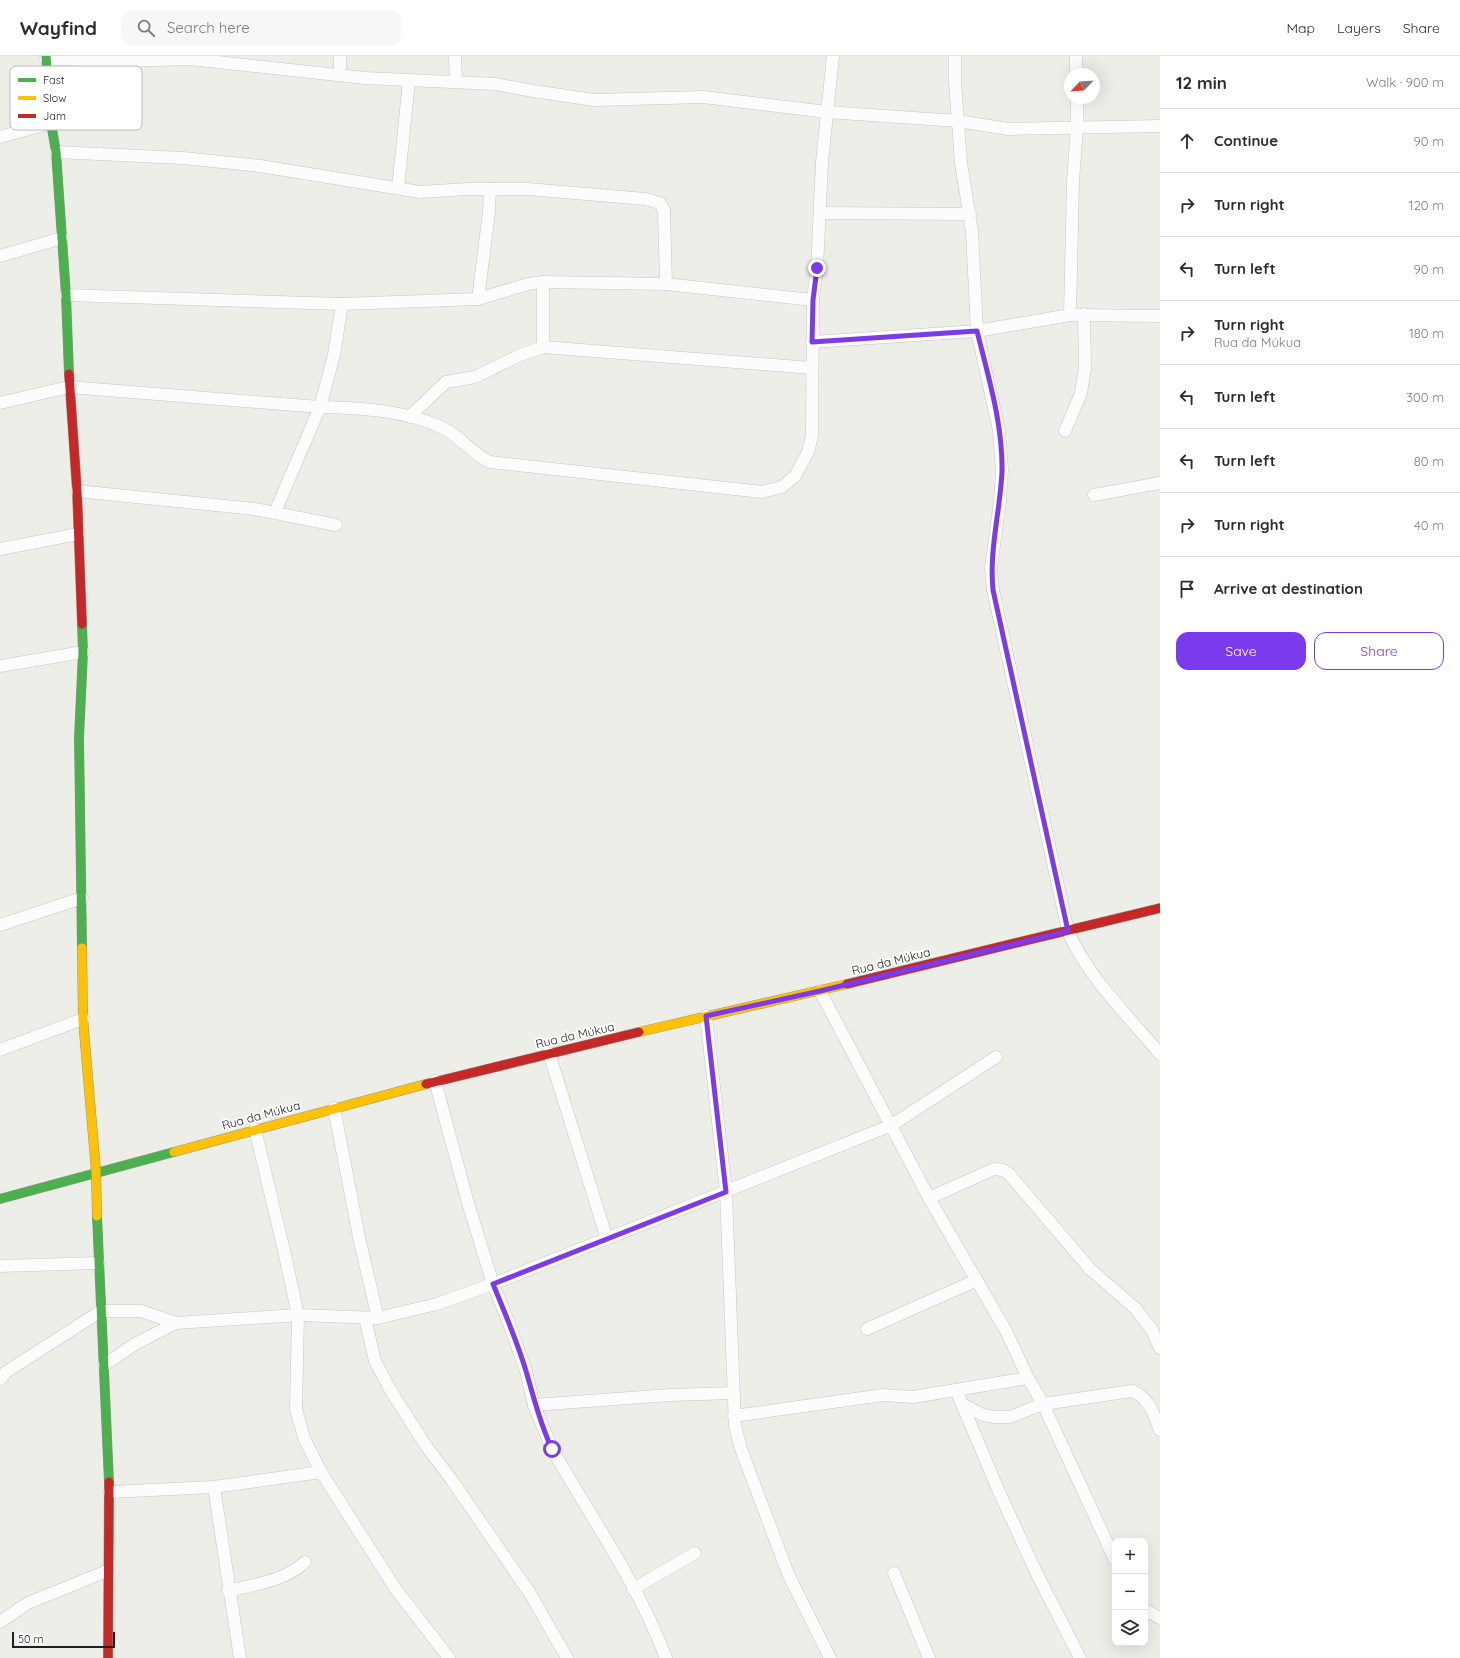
<!DOCTYPE html>
<html lang="en">
<head>
<meta charset="utf-8">
<style>
	body { margin:0; font-family:Quicksand,sans-serif; background:#f7f7f7; color:#2b2b33 }
	.controls { position:absolute; right:12px; bottom:12px; display:grid; overflow:hidden; border-radius:8px; box-shadow:0 4px 16px #0002 }
	.controls button { width:36px; height:36px; display:grid; place-items:center; padding:0; border:0; border-bottom:1px solid #e1e1e2; background:#fff; color:#2b2b33; font:20px sans-serif }
	.compass { position:absolute; left:1064px; top:12px; width:36px; height:36px; border-radius:50%; background:#fff; box-shadow:0 4px 16px #0002; rotate:245deg }
	.scale { position:absolute; left:12px; bottom:10px; width:103px; box-sizing:border-box; padding-left:4px; border:2px solid #202020; border-top:0; font-size:11px; line-height:14px; white-space:nowrap; color:#202020; -webkit-text-stroke:3px #fff; paint-order:stroke }
	.stop { position:absolute; width:12px; height:12px; margin:-9px; border:3px solid #7c3aed; border-radius:50%; background:#fff }
	.stop.end { background:#7c3aed; border-color:#fff; box-shadow:0 1px 4px #0008 }
	.list { margin:0; padding:0; list-style:none }
	h2 { display:flex; justify-content:space-between; align-items:center; height:52px; margin:0; padding:0 16px; font-size:17px }
	h2 small { font-size:13px; font-weight:400; color:#7c7c81 }
	.list li { display:grid; grid-template-columns:26px 1fr auto; gap:12px; align-items:center; box-sizing:border-box; height:64px; padding:0 16px; border-top:1px solid #e1e1e2 }
	.list b { display:block; font-size:15px; white-space:nowrap }
	.list p { margin:0; font-size:13px; white-space:nowrap; color:#7c7c81 }
	.list em { font-size:13px; font-style:normal; color:#7c7c81 }
	.actions { display:flex; gap:8px; padding:12px 16px }
	.actions a { flex:1; padding:9px 0; border:1px solid #7c3aed; border-radius:12px; text-align:center; font-size:14px; color:#7c3aed }
	.actions .main { background:#7c3aed; color:#fff }
	.icon { flex:none; width:22px; height:22px; fill:none; stroke:currentColor; stroke-width:2; stroke-linecap:round; stroke-linejoin:round }
	.map { position:relative; flex:none; width:1160px; height:1602px; overflow:hidden }
	header { display:flex; align-items:center; gap:24px; box-sizing:border-box; height:56px; padding:0 20px; background:#fff; border-bottom:1px solid #e1e1e2 }
	header strong { font-size:19px }
	nav { display:flex; gap:22px; margin-inline-start:auto; font-size:14px }
	.search { width:280px; height:36px; background:#f7f7f7; display:flex; align-items:center; gap:10px; box-sizing:border-box; padding:0 14px; border-radius:12px; color:#7c7c81; font-size:15px }
	main { display:flex }
	aside { flex:1; background:#fff }
	.map>svg:first-child { display:block }
	.lines { fill:none; stroke-linecap:round; stroke-linejoin:round }
	.street-casing { stroke:#c5c5c3; stroke-width:13 }
	.fast-casing { stroke:#939882; stroke-width:10 }
	.slow-casing { stroke:#939882; stroke-width:10 }
	.jam-casing { stroke:#939882; stroke-width:10 }
	.street { stroke:#fcfcfc; stroke-width:12 }
	.fast { stroke:#4caf50; stroke-width:9 }
	.slow { stroke:#ffc107; stroke-width:9 }
	.jam { stroke:#c62828; stroke-width:9 }
	.route { stroke:#7c3aed; stroke-width:5 }
	.labels { text-anchor:middle; dominant-baseline:central; stroke-width:3.5; stroke-linejoin:round; paint-order:stroke }
	.street-label { font-size:12px; fill:#202020; stroke:#fff }
	.key { fill:#fff; stroke:#bcbcbc; stroke-width:1 }
	.key-label { font-size:11px; fill:#202020 }
</style>
</head>
<body>
<header>
<strong>Wayfind</strong>
<div class="search"><svg class="icon" aria-label="search" viewBox="0 0 24 24"><circle cx="10" cy="10" r="6"/><path d="M15 15l6 6"/></svg>Search here</div>
<nav><a>Map</a><a>Layers</a><a>Share</a></nav>
</header>
<main>
<div class="map">
<svg width="1160" height="1602" viewBox="0 0 1160 1602">
	<rect width="100%" height="100%" fill="#eeeee9"/>
	<g class="lines">
		<defs>
			<g id="street">
				<path d="M 455,0 L 456,26"/>
				<path d="M 955,0 L 955,26 L 961,107 L 972,176 L 977,275 L 999,374 L 1002,414 L 1000,445 L 991,512 L 993,534 L 1068,875 C 1086,919 1130,962 1160,998"/>
				<path d="M 1076,0 L 1076,18"/>
				<path d="M 46,3 L 121,5 L 190,3 L 365,22 L 495,28 L 533,35 L 594,44 L 703,41 L 827,56 L 958,65 L 1008,73 L 1160,70"/>
				<path d="M 340,19 L 340,0"/>
				<path d="M 0,81 L 51,67"/>
				<path d="M 56,96 L 183,102 L 260,110 L 420,136 L 468,133 L 528,133 L 645,143 L 660,147 L 664,154 L 666,228"/>
				<path d="M 398,132 L 409,25"/>
				<path d="M 820,157 L 970,158"/>
				<path d="M 0,200 L 62,182"/>
				<path d="M 66,239 L 342,248 L 478,243 L 528,228 L 543,226 L 666,228 L 813,244"/>
				<path d="M 478,243 L 489,156 L 490,133"/>
				<path d="M 1070,259 L 1073,125 L 1077,71 L 1077,42"/>
				<path d="M 812,286 L 977,275 L 1070,259 L 1160,260"/>
				<path d="M 543,291 L 543,226"/>
				<path d="M 0,347 L 69,331 L 320,351 C 360,352 406,354 443,372 C 461,381 472,398 490,406 L 762,436 L 782,431 L 795,420 L 808,396 L 812,380 L 813,244 L 817,212 L 822,106 L 833,0"/>
				<path d="M 409,361 L 446,326 L 475,321 L 518,300 L 543,291 L 812,312"/>
				<path d="M 1065,375 L 1081,337 L 1085,312 L 1084,258"/>
				<path d="M 77,435 L 255,453 L 336,469"/>
				<path d="M 1094,439 L 1160,427"/>
				<path d="M 275,456 L 320,351 L 334,299 L 342,248"/>
				<path d="M 0,493 L 78,478"/>
				<path d="M 0,610 L 83,596"/>
				<path d="M 0,869 L 82,842"/>
				<path d="M 820,935 L 929,1142 L 1006,1275 L 1028,1322 L 1043,1348 L 1115,1504"/>
				<path d="M 706,960 L 726,1136 L 735,1369 L 741,1393 L 789,1520 L 830,1602"/>
				<path d="M 0,994 L 83,963"/>
				<path d="M 549,997 L 607,1183"/>
				<path d="M 435,1025 L 468,1147 L 493,1228 L 510,1270 L 526,1315 L 534,1349 L 552,1393 C 591,1461 638,1528 666,1602"/>
				<path d="M 334,1052 L 360,1186 L 378,1262"/>
				<path d="M 255,1073 L 285,1199 L 298,1259 L 296,1353 L 304,1382 L 321,1416 L 395,1532 L 449,1602"/>
				<path d="M 929,1142 L 994,1113 L 1003,1114 L 1009,1118 L 1090,1213 L 1136,1253 L 1152,1274 L 1160,1292"/>
				<path d="M 0,1210 L 98,1207"/>
				<path d="M 365,1262 L 375,1305 L 391,1335 L 426,1390 L 451,1423 L 531,1539 L 567,1602"/>
				<path d="M 867,1273 L 977,1224"/>
				<path d="M 104,1309 L 135,1288 L 176,1267"/>
				<path d="M 0,1323 L 6,1316 L 101,1255 L 141,1255 L 176,1267 L 298,1259 L 378,1262 L 437,1248 L 493,1228 L 892,1069 L 996,1001"/>
				<path d="M 956,1334 L 1000,1438 L 1037,1518 L 1080,1602"/>
				<path d="M 534,1349 L 670,1339 L 734,1337"/>
				<path d="M 964,1349 L 983,1359 L 994,1361 L 1010,1361 L 1043,1348 L 1132,1335 C 1149,1341 1154,1359 1160,1374"/>
				<path d="M 734,1360 L 883,1339 L 913,1341 L 1028,1322"/>
				<path d="M 214,1431 L 240,1602"/>
				<path d="M 110,1436 L 214,1431 L 321,1416"/>
				<path d="M 894,1517 L 929,1602"/>
				<path d="M 633,1533 L 695,1497"/>
				<path d="M 228,1535 C 255,1528 285,1525 305,1506"/>
				<path d="M 1145,1554 L 1160,1562"/>
				<path d="M 0,1566 L 28,1547 L 107,1515"/>
			</g>
			<g id="fast">
				<path d="M 46,0 L 51,67 L 56,96 L 66,239 L 69,318"/>
				<path d="M 82,568 L 83,596 L 79,682 L 82,892"/>
				<path d="M 0,1143 L 174,1096"/>
				<path d="M 97,1160 L 109,1426"/>
			</g>
			<g id="slow">
				<path d="M 82,892 L 83,963 L 96,1115 L 97,1160"/>
				<path d="M 639,976 L 847,928"/>
				<path d="M 174,1096 L 426,1028"/>
			</g>
			<g id="jam">
				<path d="M 69,318 L 77,435 L 82,568"/>
				<path d="M 847,928 L 1160,852"/>
				<path d="M 426,1028 L 639,976"/>
				<path d="M 108,1602 L 109,1426"/>
			</g>
		</defs>
		<!-- street casing -->
		<use href="#street" class="street-casing"/>
		<!-- fast casing -->
		<use href="#fast" class="fast-casing"/>
		<!-- slow casing -->
		<use href="#slow" class="slow-casing"/>
		<!-- jam casing -->
		<use href="#jam" class="jam-casing"/>
		<!-- street -->
		<use href="#street" class="street"/>
		<!-- fast -->
		<use href="#fast" class="fast"/>
		<!-- slow -->
		<use href="#slow" class="slow"/>
		<!-- jam -->
		<use href="#jam" class="jam"/>
	</g>
	<g class="lines">
		<!-- route -->
		<path class="route" d="M 552,1393 C 540,1368 534,1342 526,1315 C 517,1285 505,1257 493,1228 L 726,1136 L 706,960 L 820,935 L 1068,875 L 993,534 C 989,494 1000,456 1002,416 C 1003,368 988,320 977,275 L 812,286 L 813,244 L 817,212"/>
	</g>
	<g class="labels">
		<!-- street labels -->
		<g class="street-label">
			<text transform="translate(891 905) rotate(-14)">Rua da Múkua</text>
			<text transform="translate(575 979) rotate(-13)">Rua da Múkua</text>
			<text transform="translate(261 1059) rotate(-15)">Rua da Múkua</text>
		</g>
	</g>
	<!-- legend -->
	<rect x="10" y="10" width="132" height="64" rx="6" class="key"/>
	<rect x="18" y="22" width="18" height="4" fill="#4caf50"/>
	<rect x="18" y="40" width="18" height="4" fill="#ffc107"/>
	<rect x="18" y="58" width="18" height="4" fill="#c62828"/>
	<g class="key-label">
		<text x="43" y="28">Fast</text>
		<text x="43" y="46">Slow</text>
		<text x="43" y="64">Jam</text>
	</g>
</svg>
<div class="controls">
<button>+</button>
<button>−</button>
<button><svg class="icon" aria-label="layers" viewBox="0 0 24 24"><path d="M12 4l9 5-9 5-9-5zM3 14l9 5 9-5"/></svg></button>
</div>
<svg class="compass" viewBox="-18 -18 36 36"><path d="M0-13l5 13h-10z" fill="#e53935"/><path d="M0 13l5-13h-10z" fill="#7c7c81"/></svg>
<div class="scale">50 m</div>
<div class="stop" style="left:552px;top:1393px"></div>
<div class="stop end" style="left:817px;top:212px"></div>
</div>
<aside>
<h2>12 min<small>Walk · 900 m</small></h2>
<ul class="list">
<li><svg class="icon" aria-label="ahead" viewBox="0 0 24 24"><path d="M12 20V5M6 11l6-6 6 6"/></svg><div><b>Continue</b></div><em>90 m</em></li>
<li><svg class="icon" aria-label="right" viewBox="0 0 24 24"><path d="M7 20v-9h11M14 6l5 5-5 5"/></svg><div><b>Turn right</b></div><em>120 m</em></li>
<li><svg class="icon" aria-label="left" viewBox="0 0 24 24"><path d="M17 20v-9H6M10 6l-5 5 5 5"/></svg><div><b>Turn left</b></div><em>90 m</em></li>
<li><svg class="icon" aria-label="right" viewBox="0 0 24 24"><path d="M7 20v-9h11M14 6l5 5-5 5"/></svg><div><b>Turn right</b><p>Rua da Múkua</p></div><em>180 m</em></li>
<li><svg class="icon" aria-label="left" viewBox="0 0 24 24"><path d="M17 20v-9H6M10 6l-5 5 5 5"/></svg><div><b>Turn left</b></div><em>300 m</em></li>
<li><svg class="icon" aria-label="left" viewBox="0 0 24 24"><path d="M17 20v-9H6M10 6l-5 5 5 5"/></svg><div><b>Turn left</b></div><em>80 m</em></li>
<li><svg class="icon" aria-label="right" viewBox="0 0 24 24"><path d="M7 20v-9h11M14 6l5 5-5 5"/></svg><div><b>Turn right</b></div><em>40 m</em></li>
<li><svg class="icon" aria-label="arrive" viewBox="0 0 24 24"><path d="M6 21V4h12l-3 4 3 4H6"/></svg><div><b>Arrive at destination</b></div></li>
</ul>
<div class="actions"><a class="main">Save</a><a>Share</a></div>
</aside>
</main>
</body>
</html>
